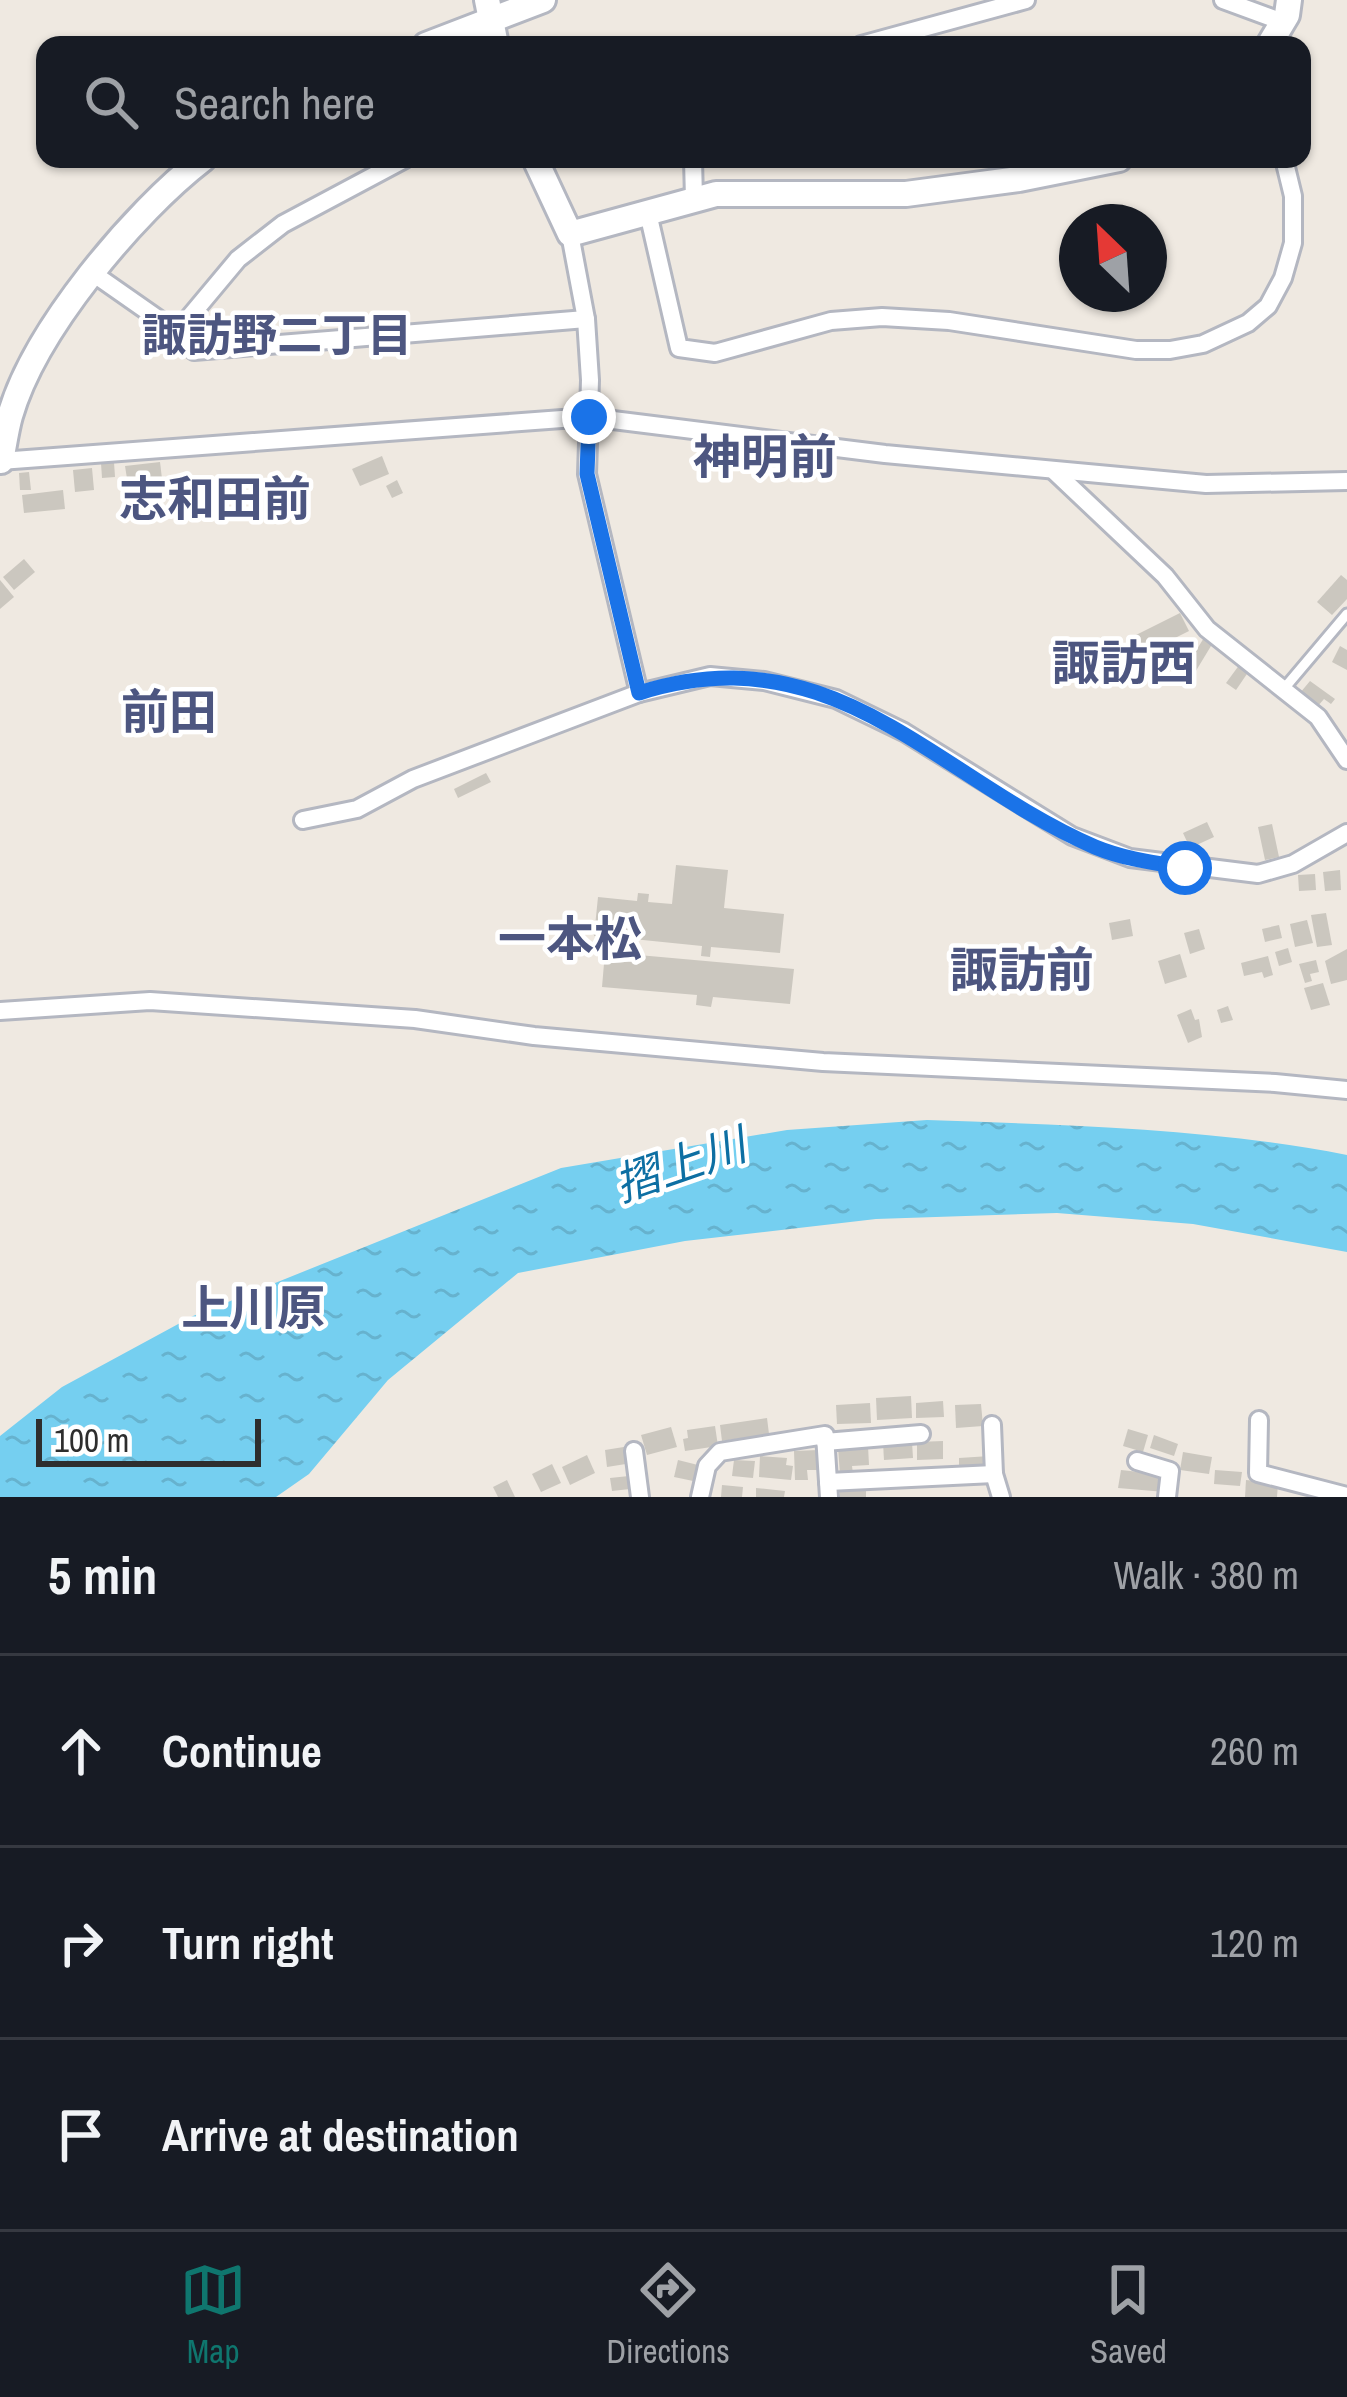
<!DOCTYPE html>
<html lang="en">
<head>
<meta charset="utf-8">
<style>
	body { margin:0; font-family:"Archivo Narrow","Noto Sans JP",sans-serif; background:#242831; color:#f1f3f6 }
	.compass { position:absolute; left:1059px; top:204px; width:108px; height:108px; border-radius:50%; background:#171b24; box-shadow:0 3px 9px #0004; rotate:335deg }
	.scale { position:absolute; left:36px; bottom:30px; width:225px; box-sizing:border-box; padding-left:12px; border:6px solid #2e2e2e; border-top:0; font-size:33px; line-height:42px; white-space:nowrap; color:#2e2e2e; -webkit-text-stroke:9px #fff; paint-order:stroke }
	.stop { position:absolute; width:36px; height:36px; margin:-27px; border:9px solid #1a73e8; border-radius:50%; background:#fff }
	.stop.end { background:#1a73e8; border-color:#fff; box-shadow:0 3px 12px #0008 }
	.list { margin:0; padding:0; list-style:none }
	h2 { display:flex; justify-content:space-between; align-items:center; height:156px; margin:0; padding:0 48px; font-size:51px }
	h2 small { font-size:39px; font-weight:400; color:#9ea1a6 }
	.list li { display:grid; grid-template-columns:78px 1fr auto; gap:36px; align-items:center; box-sizing:border-box; height:192px; padding:0 48px; border-top:3px solid #363941 }
	.list b { display:block; font-size:45px; white-space:nowrap }
	.list em { font-size:39px; font-style:normal; color:#9ea1a6 }
	.icon { flex:none; width:66px; height:66px; fill:none; stroke:currentColor; stroke-width:2; stroke-linecap:round; stroke-linejoin:round }
	.map { position:relative; flex:none; width:1347px; height:1497px; overflow:hidden }
	.search { position:absolute; background:#171b24; box-shadow:0 3px 9px #0004; left:36px; right:36px; top:36px; height:132px; display:flex; align-items:center; gap:30px; box-sizing:border-box; padding:0 42px; border-radius:24px; color:#9ea1a6; font-size:45px }
	.sheet { height:732px; background:#171b24 }
	nav { display:flex; justify-content:space-around; align-items:center; box-sizing:border-box; height:168px; border-top:3px solid #363941; background:#171b24; font-size:33px; color:#9ea1a6 }
	nav a { display:grid; justify-items:center; gap:6px }
	nav .on { color:#0f766e }
	.map>svg:first-child { display:block }
	.water { fill:url(#water-ripples) }
	.building { fill:#cbc7bf }
	.lines { fill:none; stroke-linecap:round; stroke-linejoin:round }
	.lane-casing { stroke:#b4b7c1; stroke-width:15 }
	.street-casing { stroke:#b4b7c1; stroke-width:22 }
	.secondary-casing { stroke:#b4b7c1; stroke-width:30 }
	.lane { stroke:#fff; stroke-width:9 }
	.street { stroke:#fff; stroke-width:16 }
	.secondary { stroke:#fff; stroke-width:24 }
	.route { stroke:#1a73e8; stroke-width:15 }
	.labels { text-anchor:middle; dominant-baseline:central; stroke-width:9; stroke-linejoin:round; paint-order:stroke }
	.neighbourhood-label { font-size:45px; font-weight:bold; fill:#4d5680; stroke:#fff }
	.water-label { font-size:45px; font-style:italic; fill:#0d6fa3; stroke:#fff }
	.quarter-label { font-size:48px; font-weight:bold; fill:#4d5680; stroke:#fff }
</style>
</head>
<body>
<div class="map">
<svg width="1347" height="1497" viewBox="0 0 1347 1497">
	<defs>
		<pattern id="water-ripples" width="26" height="14" patternUnits="userSpaceOnUse" patternTransform="scale(3)"><rect width="26" height="14" fill="#75cff0"/><path d="M2 4q2-2 4 0t4 0M15 11q2-2 4 0t4 0" fill="none" stroke="#66b2ce"/></pattern>
	</defs>
	<rect width="100%" height="100%" fill="#efe9e1"/>
	<!-- water -->
	<path class="water" d="M 927,1120 C 1066,1125 1210,1128 1347,1155 L 1347,1252 L 1193,1224 L 1057,1213 L 876,1219 L 685,1241 L 518,1273 L 388,1380 L 309,1474 L 276,1497 L 0,1497 L 0,1436 L 62,1387 L 193,1316 L 561,1168 L 787,1130 Z"/>
	<!-- building -->
	<g class="building">
		<path d="M 382,456 L 389,474 L 360,486 L 352,469 Z"/>
		<path d="M 114,462 L 115,477 L 102,478 L 101,463 Z"/>
		<path d="M 160,462 L 163,487 L 129,491 L 125,466 Z"/>
		<path d="M 92,468 L 94,490 L 75,492 L 73,470 Z"/>
		<path d="M 29,472 L 31,490 L 20,490 L 19,473 Z"/>
		<path d="M 397,480 L 403,493 L 392,498 L 386,486 Z"/>
		<path d="M 63,490 L 65,509 L 24,513 L 22,495 Z"/>
		<path d="M 24,559 L 35,572 L 14,590 L 3,577 Z"/>
		<path d="M 1341,575 L 1347,580 L 1347,599 L 1332,615 L 1317,602 Z"/>
		<path d="M 0,580 L 14,597 L 0,609 Z"/>
		<path d="M 1180,613 L 1189,631 L 1143,654 L 1134,636 Z"/>
		<path d="M 1205,636 L 1214,641 L 1188,684 L 1179,679 Z"/>
		<path d="M 1340,646 L 1347,650 L 1347,670 L 1332,662 Z"/>
		<path d="M 1240,664 L 1249,671 L 1236,690 L 1226,683 Z"/>
		<path d="M 1310,681 L 1335,699 L 1331,704 L 1324,699 L 1317,707 L 1300,693 Z"/>
		<path d="M 486,773 L 491,782 L 458,798 L 454,789 Z"/>
		<path d="M 1207,822 L 1214,837 L 1190,848 L 1183,833 Z"/>
		<path d="M 1272,824 L 1279,857 L 1265,860 L 1258,827 Z"/>
		<path d="M 676,865 L 728,870 L 724,908 L 784,914 L 780,953 L 711,947 L 710,957 L 701,956 L 702,946 L 633,939 L 632,950 L 623,949 L 624,939 L 594,936 L 598,897 L 637,901 L 638,893 L 649,894 L 648,902 L 672,904 Z"/>
		<path d="M 1340,870 L 1341,890 L 1325,891 L 1323,872 Z"/>
		<path d="M 1315,874 L 1316,890 L 1299,891 L 1298,875 Z"/>
		<path d="M 1326,913 L 1332,945 L 1317,947 L 1311,915 Z"/>
		<path d="M 1130,919 L 1133,936 L 1112,940 L 1109,923 Z"/>
		<path d="M 1307,920 L 1313,943 L 1295,947 L 1290,924 Z"/>
		<path d="M 1279,925 L 1282,938 L 1265,942 L 1262,929 Z"/>
		<path d="M 1199,929 L 1205,949 L 1190,954 L 1184,933 Z"/>
		<path d="M 1288,948 L 1292,962 L 1279,966 L 1275,952 Z"/>
		<path d="M 1347,949 L 1347,980 L 1331,984 L 1325,961 Z"/>
		<path d="M 605,952 L 794,969 L 790,1004 L 713,997 L 711,1007 L 696,1005 L 697,995 L 602,987 Z"/>
		<path d="M 1180,954 L 1187,977 L 1165,984 L 1158,961 Z"/>
		<path d="M 1268,956 L 1273,975 L 1264,978 L 1262,972 L 1244,976 L 1241,963 Z"/>
		<path d="M 1316,960 L 1319,972 L 1310,974 L 1312,981 L 1305,983 L 1299,964 Z"/>
		<path d="M 1323,983 L 1330,1005 L 1311,1010 L 1304,988 Z"/>
		<path d="M 1228,1006 L 1233,1020 L 1221,1023 L 1217,1010 Z"/>
		<path d="M 1191,1009 L 1195,1020 L 1199,1019 L 1202,1037 L 1188,1043 L 1177,1015 Z"/>
		<path d="M 911,1396 L 912,1418 L 877,1420 L 876,1398 Z"/>
		<path d="M 943,1401 L 944,1417 L 916,1418 L 916,1403 Z"/>
		<path d="M 870,1403 L 871,1423 L 837,1424 L 836,1405 Z"/>
		<path d="M 981,1404 L 983,1426 L 956,1428 L 955,1405 Z"/>
		<path d="M 767,1418 L 769,1434 L 722,1441 L 720,1425 Z"/>
		<path d="M 715,1426 L 718,1446 L 685,1451 L 683,1439 L 688,1438 L 687,1430 Z"/>
		<path d="M 671,1427 L 677,1447 L 647,1455 L 641,1435 Z"/>
		<path d="M 1128,1429 L 1148,1435 L 1143,1452 L 1123,1446 Z"/>
		<path d="M 1154,1435 L 1178,1444 L 1174,1456 L 1150,1448 Z"/>
		<path d="M 943,1441 L 943,1459 L 917,1460 L 917,1442 Z"/>
		<path d="M 912,1442 L 913,1458 L 884,1460 L 883,1443 Z"/>
		<path d="M 630,1446 L 632,1463 L 607,1467 L 605,1450 Z"/>
		<path d="M 868,1446 L 869,1465 L 852,1466 L 853,1474 L 840,1475 L 838,1447 Z"/>
		<path d="M 818,1450 L 819,1470 L 807,1470 L 808,1480 L 795,1480 L 794,1451 Z"/>
		<path d="M 1183,1452 L 1212,1457 L 1209,1474 L 1180,1470 Z"/>
		<path d="M 587,1455 L 595,1473 L 570,1485 L 562,1467 Z"/>
		<path d="M 760,1456 L 787,1458 L 786,1465 L 793,1466 L 791,1480 L 759,1477 Z"/>
		<path d="M 990,1456 L 991,1467 L 959,1469 L 959,1458 Z"/>
		<path d="M 678,1460 L 702,1466 L 698,1482 L 674,1477 Z"/>
		<path d="M 734,1460 L 755,1461 L 753,1478 L 732,1476 Z"/>
		<path d="M 552,1464 L 561,1483 L 541,1492 L 532,1474 Z"/>
		<path d="M 1121,1470 L 1167,1475 L 1165,1492 L 1118,1488 Z"/>
		<path d="M 1215,1470 L 1242,1472 L 1240,1486 L 1214,1484 Z"/>
		<path d="M 629,1476 L 630,1489 L 612,1491 L 610,1478 Z"/>
		<path d="M 507,1480 L 515,1497 L 498,1497 L 493,1487 Z"/>
		<path d="M 1246,1480 L 1278,1483 L 1277,1497 L 1245,1497 Z"/>
		<path d="M 722,1485 L 743,1487 L 742,1497 L 721,1497 Z"/>
		<path d="M 756,1488 L 785,1491 L 784,1497 L 756,1497 Z"/>
		<path d="M 866,1490 L 866,1497 L 840,1497 L 840,1492 Z"/>
	</g>
	<g class="lines">
		<defs>
			<path id="lane" d="M 1282,691 L 1347,614"/>
			<g id="street">
				<path d="M 1223,0 L 1283,22"/>
				<path d="M 861,45 L 1026,0"/>
				<path d="M 693,159 L 694,199"/>
				<path d="M 648,213 L 679,348 L 715,353 L 831,321 L 882,317 L 949,321 L 1136,350 L 1170,350 L 1203,344 L 1248,323 L 1268,306 L 1283,278 L 1293,243 L 1293,196 L 1284,159"/>
				<path d="M 570,234 L 586,319 L 590,380 L 587,474 L 639,693"/>
				<path d="M 94,274 L 177,332 L 194,351 L 586,319"/>
				<path d="M 177,332 L 238,259 L 283,224 L 405,159"/>
				<path d="M 0,461 L 589,417 L 885,454 L 1206,484 L 1347,481"/>
				<path d="M 1055,472 L 1165,576 L 1207,629 L 1318,717 L 1347,760"/>
				<path d="M 303,820 L 357,809 L 413,779 L 639,693 L 710,676 L 764,681 L 836,699 L 904,732 L 1072,836 L 1130,858 L 1258,874 L 1293,864 L 1347,833"/>
				<path d="M 0,1011 L 150,1001 L 415,1019 L 534,1036 L 823,1062 L 1275,1083 L 1347,1090"/>
				<path d="M 1259,1420 L 1258,1473 L 1347,1496"/>
				<path d="M 992,1425 L 994,1474 L 1001,1497"/>
				<path d="M 825,1442 L 921,1434"/>
				<path d="M 634,1451 L 640,1497"/>
				<path d="M 1137,1461 L 1170,1471 L 1167,1497"/>
				<path d="M 828,1482 L 994,1474"/>
				<path d="M 700,1497 L 707,1466 L 720,1452 L 825,1435 L 829,1497"/>
			</g>
			<g id="secondary">
				<path d="M 487,0 L 496,45"/>
				<path d="M 426,45 L 543,0"/>
				<path d="M 1269,45 L 1287,15 L 1289,0"/>
				<path d="M 535,159 L 570,234 L 716,194 L 906,194 L 1019,179 L 1119,159"/>
				<path d="M 1,461 C 4,446 6,430 10,416 C 34,331 134,212 203,159"/>
			</g>
		</defs>
		<!-- lane casing -->
		<use href="#lane" class="lane-casing"/>
		<!-- street casing -->
		<use href="#street" class="street-casing"/>
		<!-- secondary casing -->
		<use href="#secondary" class="secondary-casing"/>
		<!-- lane -->
		<use href="#lane" class="lane"/>
		<!-- street -->
		<use href="#street" class="street"/>
		<!-- secondary -->
		<use href="#secondary" class="secondary"/>
	</g>
	<g class="lines">
		<!-- route -->
		<path class="route" d="M 589,417 L 587,474 L 639,693 C 834,631 936,778 1095,847 C 1124,859 1155,863 1185,868"/>
	</g>
	<g class="labels">
		<!-- neighbourhood labels -->
		<g class="neighbourhood-label">
			<text x="277" y="334">諏訪野二丁目</text>
		</g>
		<!-- water labels -->
		<g class="water-label">
			<text transform="translate(680 1164) rotate(-19)">摺上川</text>
		</g>
		<!-- quarter labels -->
		<g class="quarter-label">
			<text x="765" y="456">神明前</text>
			<text x="215" y="498">志和田前</text>
			<text x="1124" y="662">諏訪西</text>
			<text x="169" y="711">前田</text>
			<text x="570" y="938">一本松</text>
			<text x="1022" y="969">諏訪前</text>
			<text x="253" y="1307">上川原</text>
		</g>
	</g>
</svg>
<svg class="compass" viewBox="-18 -18 36 36"><path d="M0-13l5 13h-10z" fill="#e53935"/><path d="M0 13l5-13h-10z" fill="#9ea1a6"/></svg>
<div class="scale">100 m</div>
<div class="stop" style="left:1185px;top:868px"></div>
<div class="stop end" style="left:589px;top:417px"></div>
<div class="search"><svg class="icon" aria-label="search" viewBox="0 0 24 24"><circle cx="10" cy="10" r="6"/><path d="M15 15l6 6"/></svg>Search here</div>
</div>
<section class="sheet">
<h2>5 min<small>Walk · 380 m</small></h2>
<ul class="list">
<li><svg class="icon" aria-label="ahead" viewBox="0 0 24 24"><path d="M12 20V5M6 11l6-6 6 6"/></svg><div><b>Continue</b></div><em>260 m</em></li>
<li><svg class="icon" aria-label="right" viewBox="0 0 24 24"><path d="M7 20v-9h11M14 6l5 5-5 5"/></svg><div><b>Turn right</b></div><em>120 m</em></li>
<li><svg class="icon" aria-label="arrive" viewBox="0 0 24 24"><path d="M6 21V4h12l-3 4 3 4H6"/></svg><div><b>Arrive at destination</b></div></li>
</ul>
</section>
<nav>
<a class="on"><svg class="icon" aria-label="map" viewBox="0 0 24 24"><path d="M3 6l6-2 6 2 6-2v14l-6 2-6-2-6 2zM9 4v14M15 6v14"/></svg>Map</a>
<a><svg class="icon" aria-label="directions" viewBox="0 0 24 24"><path d="M12 3l9 9-9 9-9-9zM9 14v-3h6M13 9l2 2-2 2"/></svg>Directions</a>
<a><svg class="icon" aria-label="saved" viewBox="0 0 24 24"><path d="M7 4h10v16l-5-4-5 4z"/></svg>Saved</a>
</nav>
</body>
</html>
